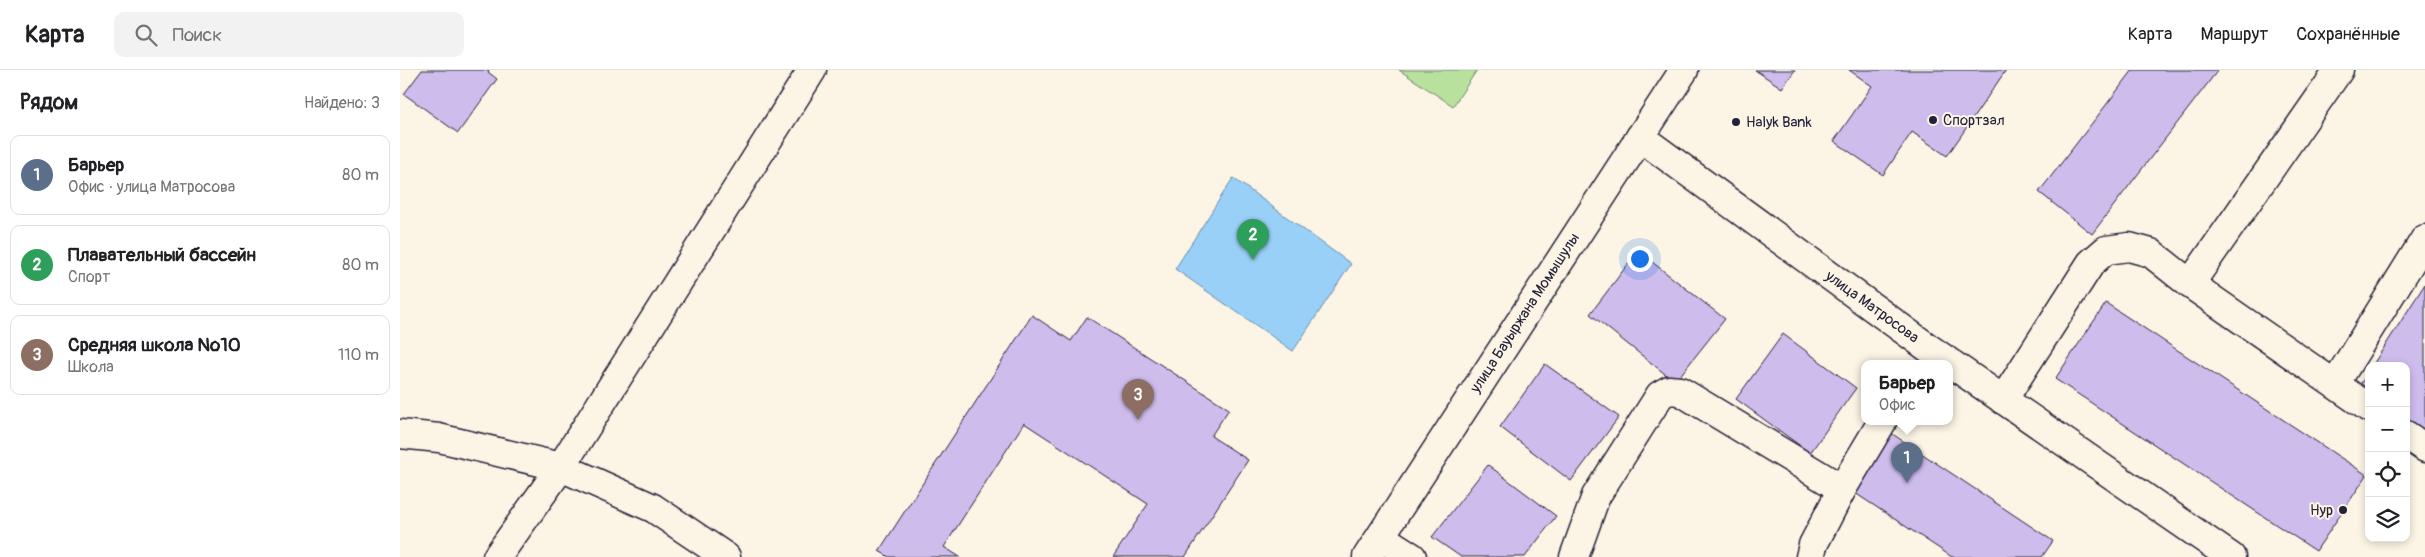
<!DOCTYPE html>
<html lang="ru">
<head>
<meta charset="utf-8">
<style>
	body { margin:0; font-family:Pangolin,sans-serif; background:#f2f2f2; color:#202124 }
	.controls { position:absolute; right:15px; bottom:15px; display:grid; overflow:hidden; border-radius:10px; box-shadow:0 2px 8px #0003 }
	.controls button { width:45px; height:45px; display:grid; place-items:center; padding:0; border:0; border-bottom:1px solid #e0e0e0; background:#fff; color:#202124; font:25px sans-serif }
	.you { position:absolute; left:1239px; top:188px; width:18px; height:18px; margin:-12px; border:4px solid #fff; border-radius:50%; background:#1a73e8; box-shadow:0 0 0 8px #1a73e833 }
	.badge { display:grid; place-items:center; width:32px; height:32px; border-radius:50%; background:#1a73e8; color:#fff; font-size:16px; font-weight:700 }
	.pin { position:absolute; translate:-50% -41px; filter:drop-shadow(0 1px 2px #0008) }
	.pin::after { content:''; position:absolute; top:26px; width:18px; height:15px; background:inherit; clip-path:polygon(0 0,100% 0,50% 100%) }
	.popup { position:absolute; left:1461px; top:290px; width:92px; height:65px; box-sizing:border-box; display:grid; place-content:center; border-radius:10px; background:#fff; filter:drop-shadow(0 1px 4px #0005); font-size:16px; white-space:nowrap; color:#757577 }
	.popup b { font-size:19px; color:#202124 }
	.popup::after { content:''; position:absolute; left:50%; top:100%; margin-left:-10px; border:10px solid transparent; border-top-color:#fff }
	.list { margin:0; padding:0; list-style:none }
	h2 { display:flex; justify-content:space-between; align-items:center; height:65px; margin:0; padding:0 20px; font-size:21px }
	h2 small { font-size:16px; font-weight:400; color:#757577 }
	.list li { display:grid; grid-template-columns:32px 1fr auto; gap:15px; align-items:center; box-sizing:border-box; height:80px; margin:0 10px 10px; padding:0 10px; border:1px solid #e0e0e0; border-radius:10px }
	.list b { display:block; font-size:19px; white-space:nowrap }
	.list p { margin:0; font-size:16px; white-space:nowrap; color:#757577 }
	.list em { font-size:16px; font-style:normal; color:#757577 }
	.icon { flex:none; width:28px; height:28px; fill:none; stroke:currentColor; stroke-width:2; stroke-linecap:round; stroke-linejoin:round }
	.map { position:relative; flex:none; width:2025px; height:487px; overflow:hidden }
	header { display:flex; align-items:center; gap:30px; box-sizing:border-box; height:70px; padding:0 25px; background:#fff; border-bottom:1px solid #e0e0e0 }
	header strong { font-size:24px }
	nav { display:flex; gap:28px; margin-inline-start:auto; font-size:18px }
	.search { width:350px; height:45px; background:#f2f2f2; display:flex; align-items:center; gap:12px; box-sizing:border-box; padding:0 18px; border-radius:10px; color:#757577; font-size:19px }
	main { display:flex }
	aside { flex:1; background:#fff }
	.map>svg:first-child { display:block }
	.green { fill:#b9e19e; stroke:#6e826c }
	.water { fill:#99d0f8; stroke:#698aac }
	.building { fill:#cebcec; stroke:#22223b }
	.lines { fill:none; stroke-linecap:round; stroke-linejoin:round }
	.minor-casing { stroke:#22223b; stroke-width:31 }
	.minor { stroke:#fcf5e5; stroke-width:28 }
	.poi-dot { fill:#22223b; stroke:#fcf5e5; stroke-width:2 }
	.labels { text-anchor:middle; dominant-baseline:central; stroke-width:4; stroke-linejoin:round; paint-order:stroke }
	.poi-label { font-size:15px; fill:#22223b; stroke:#fcf5e5; text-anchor:start }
	.street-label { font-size:15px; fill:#22223b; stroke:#fcf5e5 }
</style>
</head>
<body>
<header>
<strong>Карта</strong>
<div class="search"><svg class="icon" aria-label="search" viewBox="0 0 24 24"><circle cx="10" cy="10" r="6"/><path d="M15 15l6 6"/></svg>Поиск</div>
<nav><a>Карта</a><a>Маршрут</a><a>Сохранённые</a></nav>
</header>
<main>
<aside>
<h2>Рядом<small>Найдено: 3</small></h2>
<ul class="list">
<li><span class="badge" style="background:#5c6f8a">1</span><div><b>Барьер</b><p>Офис · улица Матросова</p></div><em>80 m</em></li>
<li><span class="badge" style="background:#2e9e5b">2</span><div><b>Плавательный бассейн</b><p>Спорт</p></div><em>80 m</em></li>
<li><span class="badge" style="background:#8d6e63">3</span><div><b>Средняя школа №10</b><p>Школа</p></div><em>110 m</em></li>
</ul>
</aside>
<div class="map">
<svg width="2025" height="487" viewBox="0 0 2025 487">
	<rect width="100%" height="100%" fill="#fcf5e5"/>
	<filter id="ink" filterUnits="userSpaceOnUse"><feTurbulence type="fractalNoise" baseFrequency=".02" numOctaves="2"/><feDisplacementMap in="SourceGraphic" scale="10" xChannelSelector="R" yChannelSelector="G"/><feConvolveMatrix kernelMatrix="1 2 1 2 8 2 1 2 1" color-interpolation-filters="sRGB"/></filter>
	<g filter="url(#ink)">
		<!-- green -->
		<path class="green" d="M 999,0 L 1077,0 L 1053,36 Z"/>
		<!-- water -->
		<path class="water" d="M 833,108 L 951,194 L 893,281 L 775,199 Z"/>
		<!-- building -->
		<g class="building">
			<path d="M 22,0 L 89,0 L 88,2 L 97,9 L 58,63 L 4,24 Z"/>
			<path d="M 1355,0 L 1395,0 L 1382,18 Z"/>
			<path d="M 1449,0 L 1606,0 L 1547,86 L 1512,62 L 1483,105 L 1434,71 L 1472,16 Z"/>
			<path d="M 1733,0 L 1818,0 L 1692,164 L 1639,122 Z"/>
			<path d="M 1238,181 L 1325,249 L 1275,312 L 1190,244 Z"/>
			<path d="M 2025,214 L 2025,360 L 2006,349 L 2006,296 L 1972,296 Z"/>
			<path d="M 1706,233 L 1967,405 L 1916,481 L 1655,309 Z"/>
			<path d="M 632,245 L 671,271 L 687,247 L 829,339 L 811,366 L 848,390 L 785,487 L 713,487 L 748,434 L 624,353 L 544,477 L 560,487 L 489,487 L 479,481 Z"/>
			<path d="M 1383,264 L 1456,318 L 1410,383 L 1336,329 Z"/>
			<path d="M 1145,294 L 1219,347 L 1171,411 L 1100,357 Z"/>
			<path d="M 1969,301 L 1969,325 L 1958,318 Z"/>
			<path d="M 1491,363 L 1653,471 L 1642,487 L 1552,487 L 1452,421 Z"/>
			<path d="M 1088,395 L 1156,446 L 1125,487 L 1061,487 L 1032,467 Z"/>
		</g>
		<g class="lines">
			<defs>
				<g id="minor">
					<path d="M 1240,67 L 1527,277 L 1831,487"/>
					<path d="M 1790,214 L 1939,0"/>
					<path d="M 1935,314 L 2025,169"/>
					<path d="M 1603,330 L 1691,193 L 1706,180 L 1729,177 L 1751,183 L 1790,214 L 1969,338"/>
					<path d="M 0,364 L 39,368 L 161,397 L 253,438 L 326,487"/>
					<path d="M 2006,365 L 2025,378"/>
					<path d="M 981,467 L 1012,487"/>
					<path d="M 97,487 L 161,397 L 412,0"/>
					<path d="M 967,487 L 1284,0"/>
					<path d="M 1174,487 L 1196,426 L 1260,325 L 1269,320 L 1280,321 L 1442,419 L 1482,352"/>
					<path d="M 1410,487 L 1413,475 L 1442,419"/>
				</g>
			</defs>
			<!-- minor casing -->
			<use href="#minor" class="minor-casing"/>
			<!-- minor -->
			<use href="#minor" class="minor"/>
		</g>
	</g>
	<!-- markers -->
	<g class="poi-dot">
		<circle cx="1533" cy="50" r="5"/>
		<circle cx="1336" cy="52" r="5"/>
		<circle cx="1943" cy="440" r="5"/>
	</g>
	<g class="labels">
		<!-- poi labels -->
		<g class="poi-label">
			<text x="1543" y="50">Спортзал</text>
			<text x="1346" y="52">Halyk Bank</text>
			<text x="1933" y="440" text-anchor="end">Нур</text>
		</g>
		<!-- street labels -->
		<g class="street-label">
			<text transform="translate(1472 237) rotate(36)">улица Матросова</text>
			<text transform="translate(1125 243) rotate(-57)">улица Бауыржана Момышулы</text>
		</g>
	</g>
</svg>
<div class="controls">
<button>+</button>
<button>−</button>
<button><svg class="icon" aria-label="locate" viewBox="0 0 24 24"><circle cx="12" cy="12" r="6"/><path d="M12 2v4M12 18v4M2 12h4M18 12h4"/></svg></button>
<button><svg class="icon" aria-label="layers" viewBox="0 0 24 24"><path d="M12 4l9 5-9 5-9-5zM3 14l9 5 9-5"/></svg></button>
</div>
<div class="you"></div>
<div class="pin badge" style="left:1507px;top:413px;background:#5c6f8a">1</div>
<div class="popup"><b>Барьер</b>Офис</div>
<div class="pin badge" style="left:853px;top:190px;background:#2e9e5b">2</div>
<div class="pin badge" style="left:738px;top:350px;background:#8d6e63">3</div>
</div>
</main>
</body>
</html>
